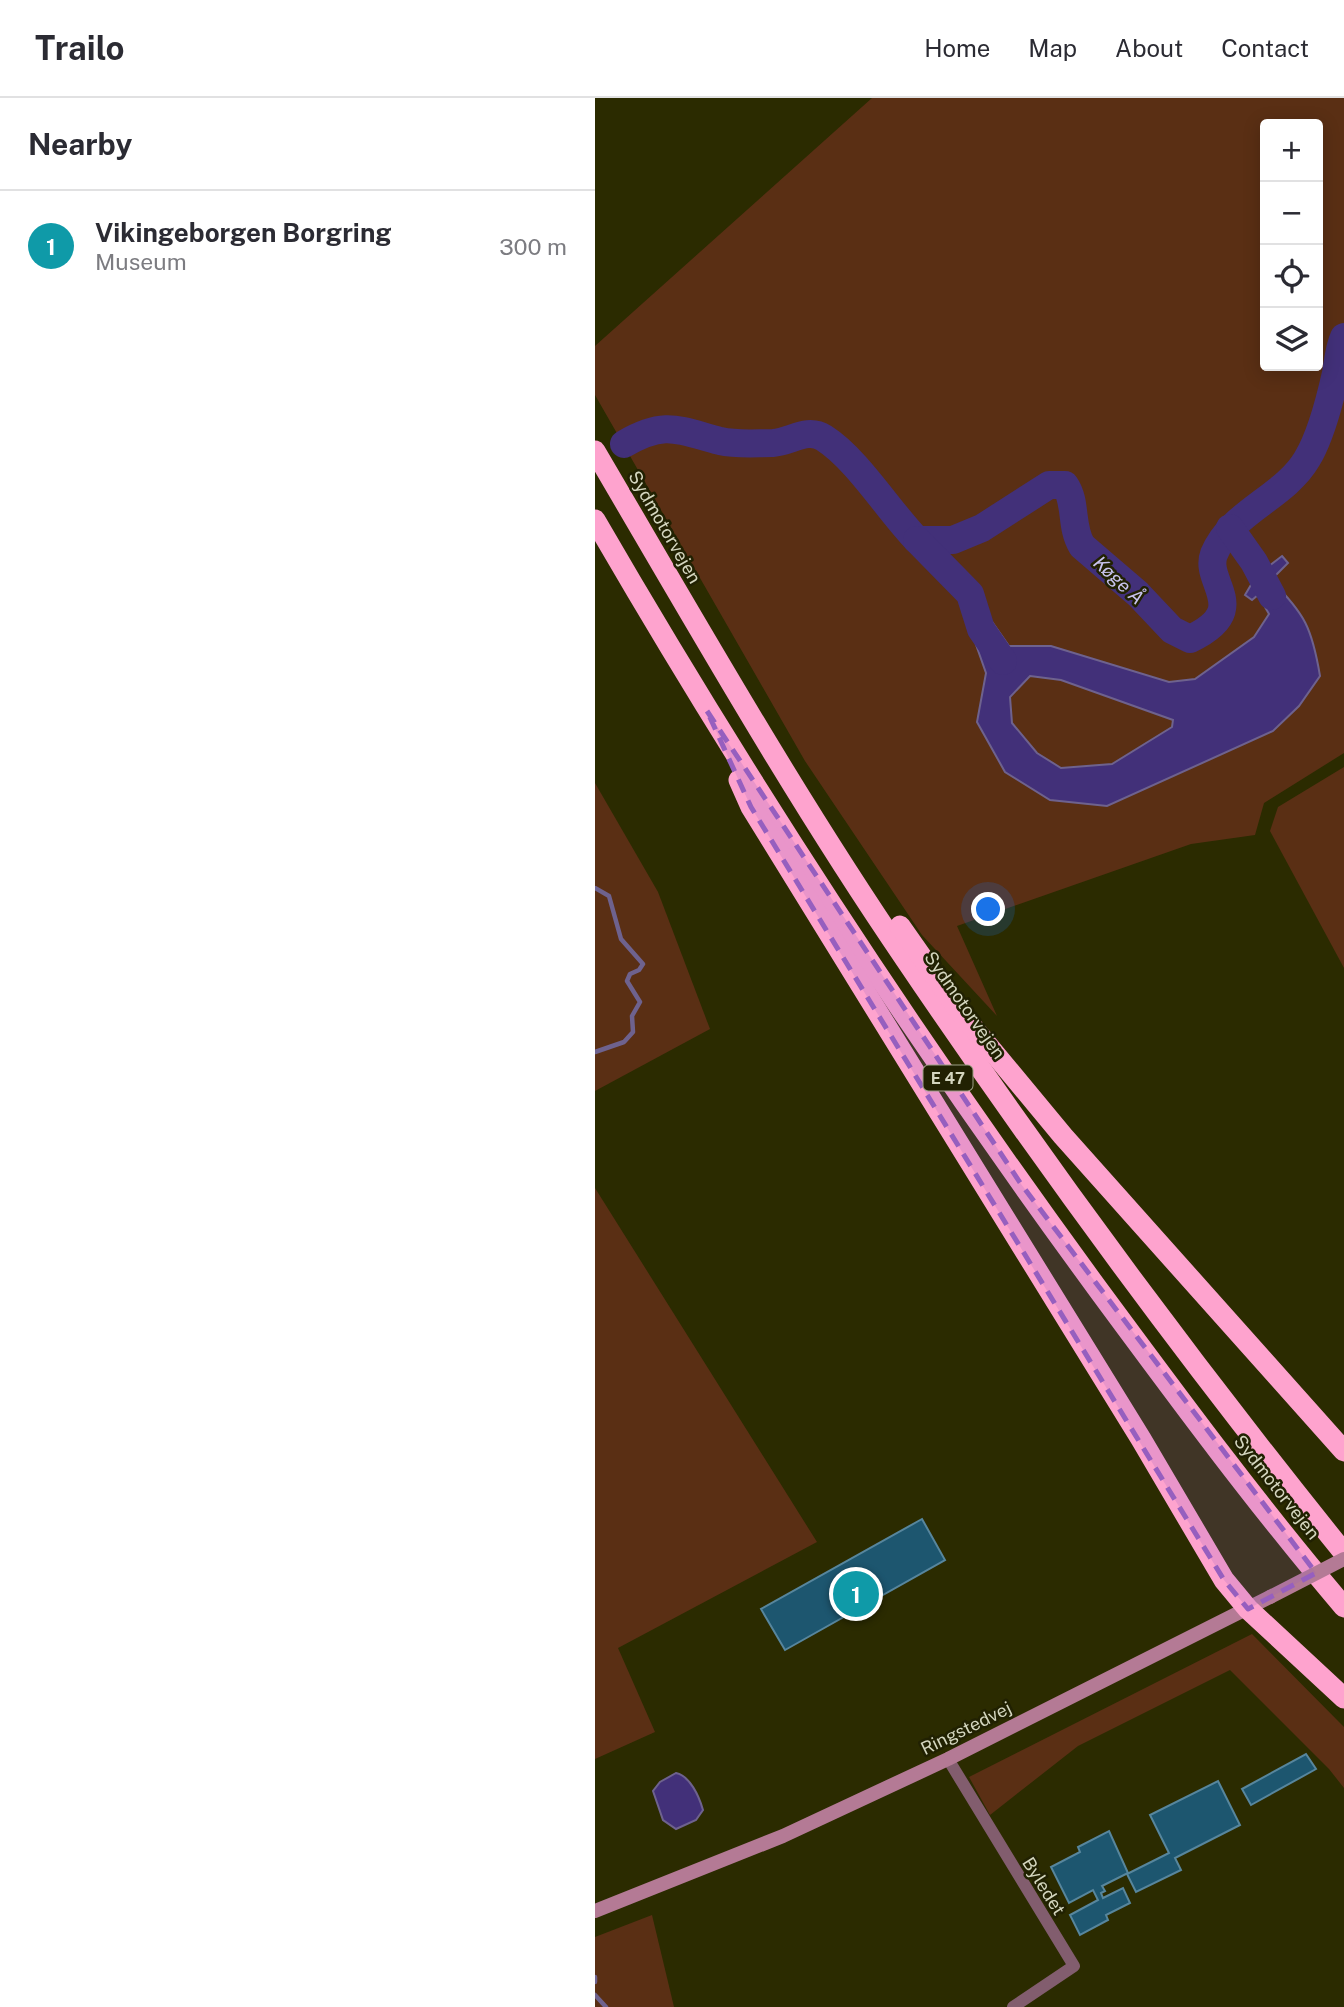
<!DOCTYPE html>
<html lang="en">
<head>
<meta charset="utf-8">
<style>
	body { margin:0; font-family:"Public Sans",sans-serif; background:#f7f7f7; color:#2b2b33 }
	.controls { position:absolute; right:21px; top:21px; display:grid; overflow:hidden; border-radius:7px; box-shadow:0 4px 18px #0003 }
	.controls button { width:63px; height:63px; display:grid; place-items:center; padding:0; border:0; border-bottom:2px solid #e1e1e2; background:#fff; color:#2b2b33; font:35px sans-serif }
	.you { position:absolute; left:394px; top:812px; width:24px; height:24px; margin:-18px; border:5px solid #fff; border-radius:50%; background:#1a73e8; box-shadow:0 0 0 10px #1a73e833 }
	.badge { display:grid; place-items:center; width:46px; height:46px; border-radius:50%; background:#111827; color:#fff; font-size:23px; font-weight:700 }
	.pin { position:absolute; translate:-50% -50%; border:4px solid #fff; box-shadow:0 2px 7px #0006 }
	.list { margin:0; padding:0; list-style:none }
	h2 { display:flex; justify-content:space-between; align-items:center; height:91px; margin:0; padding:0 28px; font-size:30px }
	h2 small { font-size:23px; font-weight:400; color:#7c7c81 }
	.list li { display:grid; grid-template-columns:46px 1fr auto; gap:21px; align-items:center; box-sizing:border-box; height:112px; padding:0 28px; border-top:2px solid #e1e1e2 }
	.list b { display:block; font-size:26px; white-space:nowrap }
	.list p { margin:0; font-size:23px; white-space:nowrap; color:#7c7c81 }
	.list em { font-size:23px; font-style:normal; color:#7c7c81 }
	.icon { flex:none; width:38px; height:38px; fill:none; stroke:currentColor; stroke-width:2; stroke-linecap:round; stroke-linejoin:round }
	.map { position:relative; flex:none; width:749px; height:1909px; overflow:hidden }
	header { display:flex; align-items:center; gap:42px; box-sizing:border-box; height:98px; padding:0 35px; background:#fff; border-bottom:2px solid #e1e1e2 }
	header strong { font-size:33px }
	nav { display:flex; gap:38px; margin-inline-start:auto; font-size:24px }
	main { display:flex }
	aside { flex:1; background:#fff }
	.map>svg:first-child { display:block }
	.green { fill:#5a2f14; fill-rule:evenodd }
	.water { fill:#423079; stroke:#6e628e; stroke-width:2; fill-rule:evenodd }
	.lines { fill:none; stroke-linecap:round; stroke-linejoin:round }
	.stream { stroke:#6e628e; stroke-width:4.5 }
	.river { stroke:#423079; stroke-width:28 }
	.building { fill:#1d566f; stroke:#57869d; stroke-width:2 }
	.minor { stroke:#825d6e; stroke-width:12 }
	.secondary { stroke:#b47a95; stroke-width:14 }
	.motorway { stroke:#fea3ce; stroke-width:21 }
	.secondary-bridge { stroke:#b47a95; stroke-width:14 }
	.marked { fill:#965fbf; fill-opacity:0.2; stroke:#965fbf; stroke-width:5; stroke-dasharray:14 9; stroke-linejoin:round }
	.labels { text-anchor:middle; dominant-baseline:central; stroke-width:5; stroke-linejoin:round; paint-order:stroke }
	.shield { fill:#212102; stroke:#9ea086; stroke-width:2 }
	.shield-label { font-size:16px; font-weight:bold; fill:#d4d6bf }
	.street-label { font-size:18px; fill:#d4d6bf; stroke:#212102 }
	.water-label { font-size:19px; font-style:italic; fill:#c8c3ee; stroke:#212102 }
</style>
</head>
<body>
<header>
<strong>Trailo</strong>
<nav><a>Home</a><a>Map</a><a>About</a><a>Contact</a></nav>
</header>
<main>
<aside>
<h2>Nearby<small></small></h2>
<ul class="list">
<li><span class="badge" style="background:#0f9aa8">1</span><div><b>Vikingeborgen Borgring</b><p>Museum</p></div><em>300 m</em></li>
</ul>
</aside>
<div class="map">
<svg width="749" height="1909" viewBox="0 0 749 1909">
	<rect width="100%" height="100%" fill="#2b2b00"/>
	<!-- green -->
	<g class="green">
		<path d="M 277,0 L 749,0 L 749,655 L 669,705 L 660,737 L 596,746 L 362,828 L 402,918 L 327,837 L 210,663 L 0,297 L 0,248 ZM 670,26 L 723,26 L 723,268 L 670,268 ZM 660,465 C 669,471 671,477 678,485 C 711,520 717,530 725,577 L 678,633 L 611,661 L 455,702 L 382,624 L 391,575 L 414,548 L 456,548 L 574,584 L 600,581 L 659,539 L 674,516 L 662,497 Z"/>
		<path d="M 435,578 L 466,582 L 579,622 L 577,629 L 517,666 L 466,671 L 442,655 L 416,625 L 415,599 Z"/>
		<path d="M 749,669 L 749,870 L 675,733 L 683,709 Z"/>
		<path d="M 0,685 L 63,794 L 115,931 L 0,993 Z"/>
		<path d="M 0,1090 L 222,1444 L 23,1550 L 60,1634 L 0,1661 Z"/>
		<path d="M 657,1536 L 749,1629 L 749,1690 L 734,1671 L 635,1572 L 483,1648 L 395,1717 L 374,1679 Z"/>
		<path d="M 57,1817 L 79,1909 L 0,1909 L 0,1839 Z"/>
	</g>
	<!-- water -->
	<g class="water">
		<path d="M 687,458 L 693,465 L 676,482 C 710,516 717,530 725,578 L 704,608 L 678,633 L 512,708 L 455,702 L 410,674 L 382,624 L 391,575 L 379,541 L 395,521 L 414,548 L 456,548 L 574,584 L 600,581 L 659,539 L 674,516 L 663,497 L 657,502 L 650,497 L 660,480 L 659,464 L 670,471 ZM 435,578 L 466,582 L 578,622 L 577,629 L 517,666 L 466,670 L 442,655 L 417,625 L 415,599 Z"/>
		<path d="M 81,1675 C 95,1678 104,1698 108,1712 L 101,1722 L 81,1731 L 68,1722 L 58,1693 L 65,1684 Z"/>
	</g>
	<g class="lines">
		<!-- stream -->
		<g class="stream">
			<path d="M 0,790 L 14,798 L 26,841 L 48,866 L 44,872 L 35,876 L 32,883 L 45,904 L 37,918 L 38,934 L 29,944 L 0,954"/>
			<path d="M 0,1879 L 0,1884"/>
			<path d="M 0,1897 L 11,1909"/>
		</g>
		<!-- river -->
		<g class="river">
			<path d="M 29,346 C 70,322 83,332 125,343 C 143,347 160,345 178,345 C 196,344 212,329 229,340 C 262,361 293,412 322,442 L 358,442 L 387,430 L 454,387 L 470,387 C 482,404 475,429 487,448 L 543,496 L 577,532 L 595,541 C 658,511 608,485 619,456 C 637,413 689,400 712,361 C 726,338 735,302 741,275 C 743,263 744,250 749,239"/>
			<path d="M 635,430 L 659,464 L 677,498"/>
			<path d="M 322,442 L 375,496 L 386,531 L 408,563"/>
		</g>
	</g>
	<!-- building -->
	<g class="building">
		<path d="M 327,1421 L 350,1462 L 190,1552 L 166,1511 Z"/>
		<path d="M 711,1656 L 721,1671 L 656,1707 L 647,1691 Z"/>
		<path d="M 623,1683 L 645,1727 L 580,1760 L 586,1772 L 541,1794 L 532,1776 L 574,1755 L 555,1717 Z"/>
		<path d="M 514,1733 L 533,1775 L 507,1788 L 510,1793 L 506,1795 L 508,1800 L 528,1790 L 535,1805 L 511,1817 L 513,1822 L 485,1837 L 475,1817 L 503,1802 L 498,1792 L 474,1805 L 456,1769 L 485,1754 L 483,1749 Z"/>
	</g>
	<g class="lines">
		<!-- minor -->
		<path class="minor" d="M 353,1661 L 479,1868 L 418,1909"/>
		<!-- secondary -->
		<path class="secondary" d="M 0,1813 L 188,1738 L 353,1661 L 675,1499"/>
		<!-- motorway -->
		<g class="motorway">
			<path d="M 0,353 C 101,525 199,698 311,862 C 449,1066 595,1264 749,1455"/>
			<path d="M 0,422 C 154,688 323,946 505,1194 C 584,1301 663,1408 749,1509"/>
			<path d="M 144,682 L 156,709 L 546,1341 L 629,1482 L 653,1511 L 749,1600"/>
			<path d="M 305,828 L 366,915 L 468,1038 L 749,1353"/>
		</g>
		<!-- secondary-bridge -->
		<path class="secondary-bridge" d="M 675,1499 L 749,1461"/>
	</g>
	<!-- marked area -->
	<path class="marked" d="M 112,613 L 426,1086 L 721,1475 L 653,1511 L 629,1482 L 156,709 Z"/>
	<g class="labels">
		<!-- shield labels -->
		<rect class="shield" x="328.5" y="967.5" width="49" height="25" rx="5"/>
		<g class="shield-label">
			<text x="353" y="980">E 47</text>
		</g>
		<!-- street labels -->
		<g class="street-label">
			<text transform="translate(70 429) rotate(60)">Sydmotorvejen</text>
			<text transform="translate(370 907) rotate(55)">Sydmotorvejen</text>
			<text transform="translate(682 1389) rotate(52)">Sydmotorvejen</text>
			<text transform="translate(371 1630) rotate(-26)">Ringstedvej</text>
			<text transform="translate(449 1788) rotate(58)">Byledet</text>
		</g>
		<!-- water labels -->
		<g class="water-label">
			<text transform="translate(524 482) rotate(43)">Køge Å</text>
		</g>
	</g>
</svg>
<div class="controls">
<button>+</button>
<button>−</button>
<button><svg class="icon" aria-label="locate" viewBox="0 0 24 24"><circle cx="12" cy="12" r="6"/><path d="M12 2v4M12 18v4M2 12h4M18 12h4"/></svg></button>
<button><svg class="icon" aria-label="layers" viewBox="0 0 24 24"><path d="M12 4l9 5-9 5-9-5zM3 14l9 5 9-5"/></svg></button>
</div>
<div class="you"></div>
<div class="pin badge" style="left:261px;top:1496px;background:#0f9aa8">1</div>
</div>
</main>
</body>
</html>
